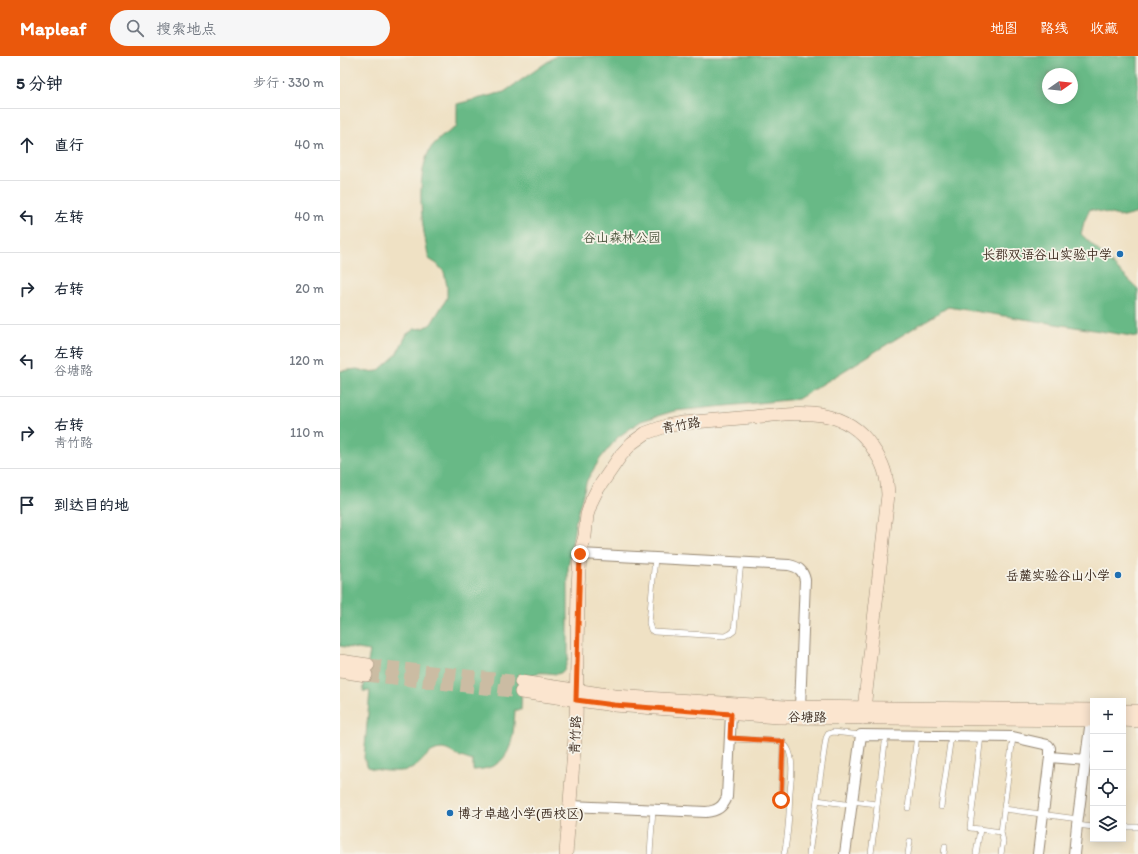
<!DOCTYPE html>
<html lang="zh">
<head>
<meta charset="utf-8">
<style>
	body { margin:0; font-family:Itim,"LXGW WenKai TC",sans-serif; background:#f6f6f7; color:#1f2937 }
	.controls { position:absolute; right:12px; bottom:12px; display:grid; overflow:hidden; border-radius:0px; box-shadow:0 2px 10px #0003 }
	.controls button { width:36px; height:36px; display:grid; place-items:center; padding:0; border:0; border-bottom:1px solid #e0e1e3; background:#fff; color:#1f2937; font:20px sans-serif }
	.compass { position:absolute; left:702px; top:12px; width:36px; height:36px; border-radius:50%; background:#fff; box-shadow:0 2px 10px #0003; rotate:76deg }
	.stop { position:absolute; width:12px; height:12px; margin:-9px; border:3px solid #ea580c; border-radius:50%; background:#fff }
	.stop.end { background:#ea580c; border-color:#fff; box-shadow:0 1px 4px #0008 }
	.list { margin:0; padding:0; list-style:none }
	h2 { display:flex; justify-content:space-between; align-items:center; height:52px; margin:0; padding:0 16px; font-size:17px }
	h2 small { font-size:13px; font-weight:400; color:#747a83 }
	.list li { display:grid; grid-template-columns:26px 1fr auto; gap:12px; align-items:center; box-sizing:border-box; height:72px; padding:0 16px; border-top:1px solid #e0e1e3 }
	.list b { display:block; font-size:15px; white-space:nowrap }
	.list p { margin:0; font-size:13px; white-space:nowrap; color:#747a83 }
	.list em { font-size:13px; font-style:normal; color:#747a83 }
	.icon { flex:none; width:22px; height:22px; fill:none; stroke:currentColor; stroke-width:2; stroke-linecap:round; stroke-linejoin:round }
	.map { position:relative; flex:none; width:798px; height:798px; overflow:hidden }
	header { display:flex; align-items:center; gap:24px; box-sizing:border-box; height:56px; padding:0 20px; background:#ea580c; color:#fff }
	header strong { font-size:19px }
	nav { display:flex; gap:22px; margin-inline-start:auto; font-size:14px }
	.search { width:280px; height:36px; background:#f6f6f7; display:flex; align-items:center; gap:10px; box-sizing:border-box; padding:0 14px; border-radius:22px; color:#747a83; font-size:15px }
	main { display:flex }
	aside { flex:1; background:#fff }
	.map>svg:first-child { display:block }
	.forest { fill:#67b986; stroke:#517252; fill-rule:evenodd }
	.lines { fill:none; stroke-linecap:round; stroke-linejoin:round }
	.secondary-tunnel { stroke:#cbbca3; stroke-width:13; stroke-dasharray:13 6; stroke-linecap:butt }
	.lane-casing { stroke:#958671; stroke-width:6 }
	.street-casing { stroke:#958671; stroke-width:12 }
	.secondary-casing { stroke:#958671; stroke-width:14 }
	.lane { stroke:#fff; stroke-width:5 }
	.street { stroke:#fff; stroke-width:10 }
	.secondary { stroke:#fbe5cf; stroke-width:13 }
	.route { stroke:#ea580c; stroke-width:5 }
	.poi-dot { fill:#1f6fb2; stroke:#f7f3e8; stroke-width:1.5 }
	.labels { text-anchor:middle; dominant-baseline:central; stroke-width:3.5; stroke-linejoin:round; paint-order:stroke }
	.park-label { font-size:13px; fill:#4c563e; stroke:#f7f3e8 }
	.poi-label { font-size:13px; fill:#3b2a1e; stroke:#f7f3e8; text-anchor:end }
	.street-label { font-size:13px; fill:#3b2a1e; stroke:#f7f3e8 }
</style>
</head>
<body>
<header>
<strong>Mapleaf</strong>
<div class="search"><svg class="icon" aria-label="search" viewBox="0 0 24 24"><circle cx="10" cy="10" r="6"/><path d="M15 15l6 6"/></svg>搜索地点</div>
<nav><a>地图</a><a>路线</a><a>收藏</a></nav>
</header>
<main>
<aside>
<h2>5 分钟<small>步行 · 330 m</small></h2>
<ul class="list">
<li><svg class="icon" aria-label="ahead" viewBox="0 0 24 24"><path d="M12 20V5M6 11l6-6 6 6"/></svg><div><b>直行</b></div><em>40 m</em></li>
<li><svg class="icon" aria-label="left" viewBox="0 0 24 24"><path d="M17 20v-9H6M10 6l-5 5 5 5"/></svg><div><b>左转</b></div><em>40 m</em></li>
<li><svg class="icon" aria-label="right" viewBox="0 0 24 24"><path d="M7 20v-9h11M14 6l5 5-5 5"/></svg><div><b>右转</b></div><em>20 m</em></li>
<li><svg class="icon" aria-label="left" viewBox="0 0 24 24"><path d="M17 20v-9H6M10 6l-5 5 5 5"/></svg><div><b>左转</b><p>谷塘路</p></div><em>120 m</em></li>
<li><svg class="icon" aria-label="right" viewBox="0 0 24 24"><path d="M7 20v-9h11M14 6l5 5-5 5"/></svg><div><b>右转</b><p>青竹路</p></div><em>110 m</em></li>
<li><svg class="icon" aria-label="arrive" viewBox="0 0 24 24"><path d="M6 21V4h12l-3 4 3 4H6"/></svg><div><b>到达目的地</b></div></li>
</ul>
</aside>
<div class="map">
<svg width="798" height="798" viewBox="0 0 798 798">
	<rect width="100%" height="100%" fill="#f7f3e8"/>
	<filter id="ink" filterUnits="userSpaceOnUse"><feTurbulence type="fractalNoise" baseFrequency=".025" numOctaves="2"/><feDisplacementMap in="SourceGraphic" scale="8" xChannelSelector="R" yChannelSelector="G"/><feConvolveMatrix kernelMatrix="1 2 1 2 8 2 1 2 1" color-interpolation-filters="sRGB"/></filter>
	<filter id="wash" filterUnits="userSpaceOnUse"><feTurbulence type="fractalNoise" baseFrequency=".012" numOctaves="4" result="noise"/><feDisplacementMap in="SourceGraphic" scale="16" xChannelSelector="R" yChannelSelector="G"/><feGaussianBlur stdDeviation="0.9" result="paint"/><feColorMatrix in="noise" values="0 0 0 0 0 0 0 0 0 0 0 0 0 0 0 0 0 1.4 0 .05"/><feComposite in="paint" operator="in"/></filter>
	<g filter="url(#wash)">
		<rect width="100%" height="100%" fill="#efe1c4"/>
		<!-- forest -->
		<path class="forest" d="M 216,0 L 798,0 L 798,157 L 783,161 L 750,153 L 744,166 L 741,178 L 798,233 L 798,281 L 608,251 L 458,343 L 334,355 L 301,365 L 278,381 L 260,403 L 247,424 L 236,463 L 228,512 L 228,602 C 223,626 215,615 198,617 C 191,618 187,622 182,626 L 181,654 L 175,654 C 173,685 172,713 133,714 L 133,705 C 128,703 123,702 118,700 C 112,697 108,693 101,693 C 86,694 83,708 71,713 C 62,717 36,715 28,711 L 24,702 L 30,635 L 23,635 L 30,595 L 0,590 L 0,315 L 17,313 L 28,316 L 38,315 L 56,299 L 67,278 L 75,273 L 84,272 L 91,268 L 107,242 L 107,230 L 104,216 L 97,208 L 89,203 C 82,172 75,125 89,95 C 95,84 107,77 117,71 L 117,48 L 164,36 ZM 708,18 L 732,18 L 732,42 L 708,42 Z"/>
	</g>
	<g filter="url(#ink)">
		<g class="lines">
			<!-- secondary-tunnel -->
			<g class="secondary-tunnel">
				<path d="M 28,609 L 181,626"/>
				<path d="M 26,619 L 181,636"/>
			</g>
			<defs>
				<g id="lane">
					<path d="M 315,502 L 309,567 L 311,574 L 314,576 L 384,580 L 390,578 L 394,575 L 401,506"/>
					<path d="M 390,683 L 439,685 C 444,687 447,690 449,695 C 454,708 451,723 450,736 C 449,757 449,777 444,798"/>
					<path d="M 441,744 L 443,686"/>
					<path d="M 477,744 L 512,749"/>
					<path d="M 512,745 L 537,748"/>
					<path d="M 601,751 L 611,680"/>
					<path d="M 568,752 L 577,679"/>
					<path d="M 664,753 L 738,763"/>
					<path d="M 737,769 L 753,771"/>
					<path d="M 783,771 L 798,771"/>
					<path d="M 640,773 L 661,776"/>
					<path d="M 310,798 L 313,753"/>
					<path d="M 469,798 L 486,682 L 488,678 L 493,676 L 521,679"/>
					<path d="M 531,798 L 546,679"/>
					<path d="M 568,798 L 570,785"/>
					<path d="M 604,798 L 605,790"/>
					<path d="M 636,798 L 640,773 L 630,772 L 641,680"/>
					<path d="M 661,798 L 663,785 L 661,776 L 673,681"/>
				</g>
				<g id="street">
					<path d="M 240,498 L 449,509 C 458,511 463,514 465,524 L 460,651"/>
					<path d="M 230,750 L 366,756 C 377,755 383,751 387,741 L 391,658"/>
					<path d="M 505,798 L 521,679 L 673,681 L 708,689 L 710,692 L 710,701"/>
					<path d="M 698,798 L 710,701 L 746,704"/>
					<path d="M 734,798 L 737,769 L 751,664"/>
				</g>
				<g id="secondary">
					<path d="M 0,605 L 28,609"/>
					<path d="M 0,615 L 26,619"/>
					<path d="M 181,626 L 274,640 L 446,651 L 753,654"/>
					<path d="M 181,636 L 274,649 L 438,661 L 753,664"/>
					<path d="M 783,655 L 798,655"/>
					<path d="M 783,664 L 798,665"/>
					<path d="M 226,798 L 236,668 L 238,531 L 240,498 L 245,480 L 247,459 L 252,444 L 257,434 L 281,399 L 292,387 L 306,377 L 326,370 L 342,367 C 366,365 389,363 412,361 C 456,357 504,348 532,391 C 544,408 547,419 548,439 L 523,662"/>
				</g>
			</defs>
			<!-- lane casing -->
			<use href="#lane" class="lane-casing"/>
			<!-- street casing -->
			<use href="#street" class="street-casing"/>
			<!-- secondary casing -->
			<use href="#secondary" class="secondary-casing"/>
			<!-- lane -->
			<use href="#lane" class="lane"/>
			<!-- street -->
			<use href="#street" class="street"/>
			<!-- secondary -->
			<use href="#secondary" class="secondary"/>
		</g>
	</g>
	<g class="lines" filter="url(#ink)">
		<!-- route -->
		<path class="route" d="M 240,498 L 236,644 L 274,649 L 391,658 L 390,682 L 439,685 L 443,686 L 441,744"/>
	</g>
	<!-- markers -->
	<g class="poi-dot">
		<circle cx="780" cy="198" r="4"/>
		<circle cx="778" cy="519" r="4"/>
		<circle cx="110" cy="757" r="4"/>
	</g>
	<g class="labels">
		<!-- park labels -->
		<g class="park-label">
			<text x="282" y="181">谷山森林公园</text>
		</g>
		<!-- poi labels -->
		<g class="poi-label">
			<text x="772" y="198">长郡双语谷山实验中学</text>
			<text x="770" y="519">岳麓实验谷山小学</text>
			<text x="118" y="757" text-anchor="start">博才卓越小学(西校区)</text>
		</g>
		<!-- street labels -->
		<g class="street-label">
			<text transform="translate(341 369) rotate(-10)">青竹路</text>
			<text transform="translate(467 661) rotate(1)">谷塘路</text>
			<text transform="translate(235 679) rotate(-87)">青竹路</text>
		</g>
	</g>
</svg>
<div class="controls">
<button>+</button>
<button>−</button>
<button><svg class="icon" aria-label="locate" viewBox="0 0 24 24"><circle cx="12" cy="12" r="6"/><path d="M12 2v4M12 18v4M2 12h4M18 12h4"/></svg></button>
<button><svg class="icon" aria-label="layers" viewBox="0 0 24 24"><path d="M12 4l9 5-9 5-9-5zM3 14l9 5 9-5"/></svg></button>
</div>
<svg class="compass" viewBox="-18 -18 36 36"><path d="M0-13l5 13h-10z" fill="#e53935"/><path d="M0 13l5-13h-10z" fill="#747a83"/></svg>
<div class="stop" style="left:441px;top:744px"></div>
<div class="stop end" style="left:240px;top:498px"></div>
</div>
</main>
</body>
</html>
